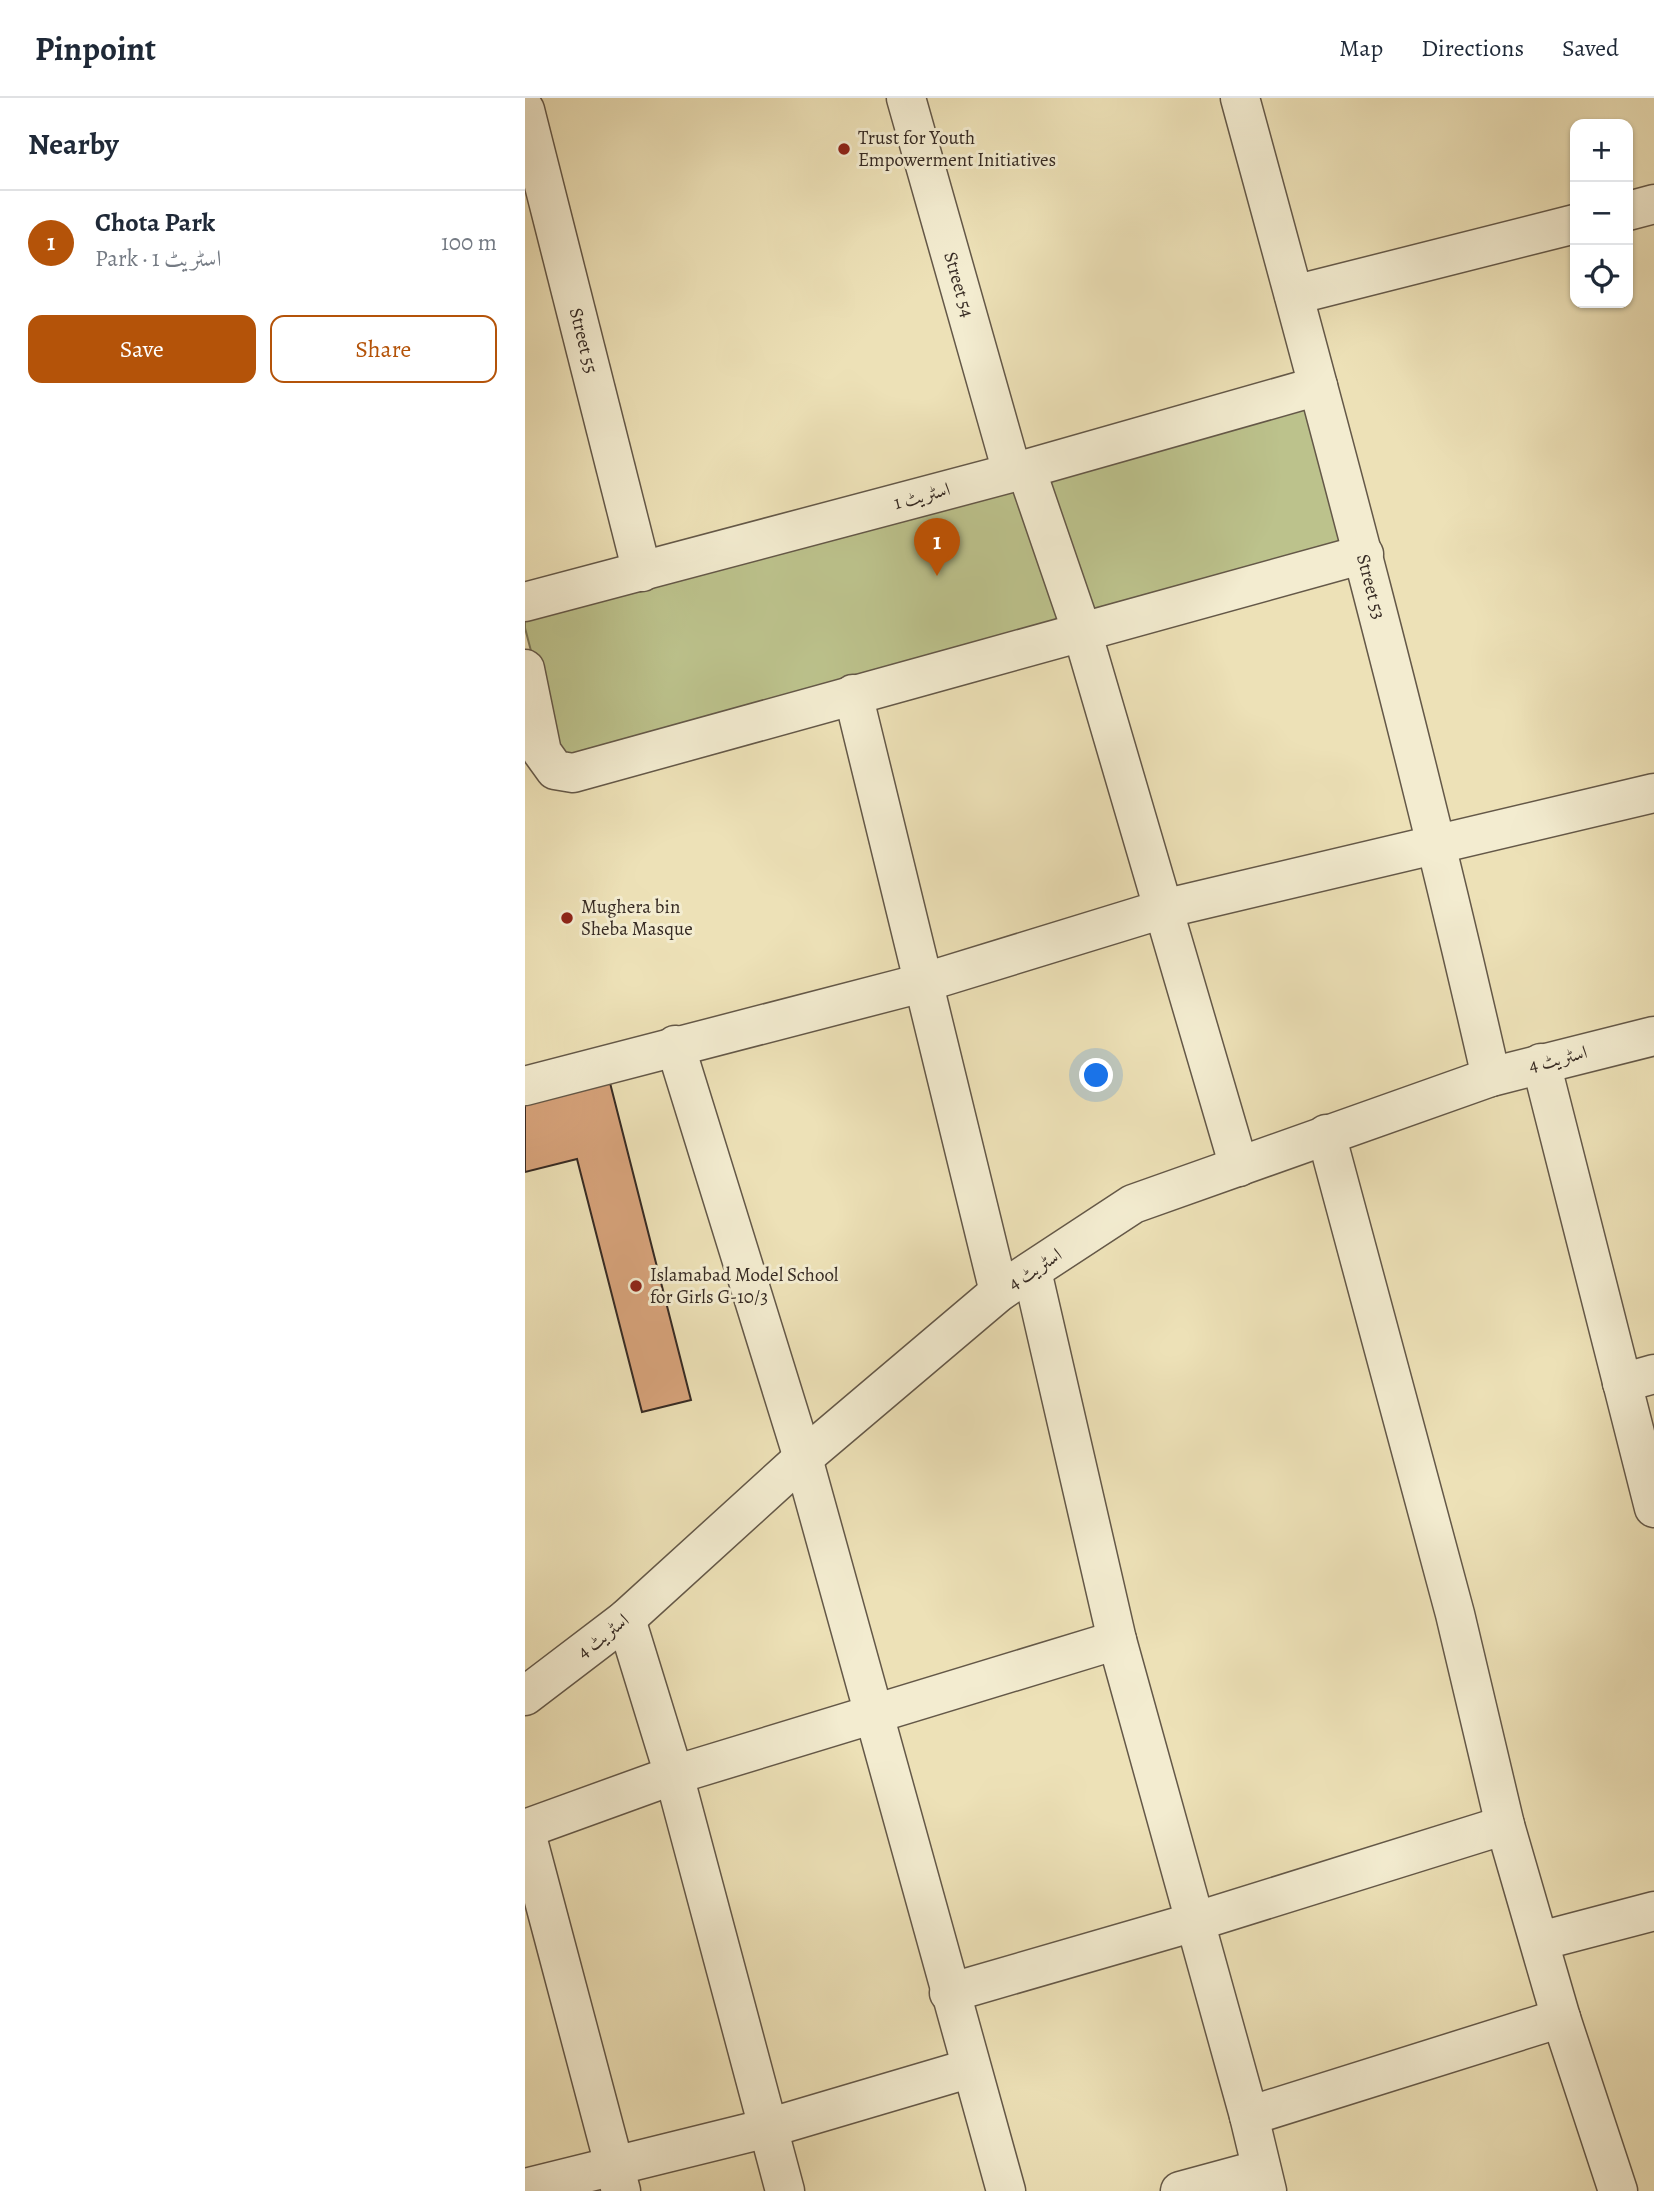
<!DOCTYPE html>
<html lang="en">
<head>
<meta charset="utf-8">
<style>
	body { margin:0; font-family:Alegreya,Amiri,serif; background:#f6f6f7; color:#1f2937 }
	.controls { position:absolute; right:21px; top:21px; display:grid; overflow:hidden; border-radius:14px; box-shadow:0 2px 5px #0004 }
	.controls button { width:63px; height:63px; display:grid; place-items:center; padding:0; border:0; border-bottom:2px solid #e0e1e3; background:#fff; color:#1f2937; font:35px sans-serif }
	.you { position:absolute; left:572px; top:978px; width:24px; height:24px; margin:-18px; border:5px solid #fff; border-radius:50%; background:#1a73e8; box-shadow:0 0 0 10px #1a73e833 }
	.badge { display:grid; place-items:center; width:46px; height:46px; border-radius:50%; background:#b45309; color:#fff; font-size:23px; font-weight:700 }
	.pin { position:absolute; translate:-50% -58px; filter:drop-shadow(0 2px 4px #0008) }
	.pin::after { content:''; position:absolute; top:37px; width:24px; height:21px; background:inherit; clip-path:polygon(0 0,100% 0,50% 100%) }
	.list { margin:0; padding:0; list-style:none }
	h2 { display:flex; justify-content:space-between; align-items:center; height:91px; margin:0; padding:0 28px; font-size:30px }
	h2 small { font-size:23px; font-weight:400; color:#747a83 }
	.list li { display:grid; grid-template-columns:46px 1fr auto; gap:21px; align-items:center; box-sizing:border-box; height:105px; padding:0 28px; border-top:2px solid #e0e1e3 }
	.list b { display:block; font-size:26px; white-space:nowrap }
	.list p { margin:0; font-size:23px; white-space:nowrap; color:#747a83 }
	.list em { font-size:23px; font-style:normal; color:#747a83 }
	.actions { display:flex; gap:14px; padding:21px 28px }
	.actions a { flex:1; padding:16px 0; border:2px solid #b45309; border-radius:14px; text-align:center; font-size:24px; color:#b45309 }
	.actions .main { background:#b45309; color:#fff }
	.icon { flex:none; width:38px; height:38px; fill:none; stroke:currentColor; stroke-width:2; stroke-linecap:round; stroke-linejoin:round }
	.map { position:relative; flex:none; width:1129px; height:2093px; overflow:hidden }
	header { display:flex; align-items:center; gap:42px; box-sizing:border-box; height:98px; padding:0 35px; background:#fff; border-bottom:2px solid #e0e1e3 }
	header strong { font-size:33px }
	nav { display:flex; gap:38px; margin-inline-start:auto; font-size:24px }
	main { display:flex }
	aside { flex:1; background:#fff }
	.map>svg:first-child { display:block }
	.green { fill:#bcc28c; stroke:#797658; stroke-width:2 }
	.building { fill:#d7a37b; stroke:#362a23; stroke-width:2 }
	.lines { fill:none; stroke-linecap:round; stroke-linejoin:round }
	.minor-casing { stroke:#645848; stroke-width:41 }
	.minor { stroke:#f3ecd0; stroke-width:38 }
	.poi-dot { fill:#8f2418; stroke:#f3ecd0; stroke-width:2.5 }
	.labels { text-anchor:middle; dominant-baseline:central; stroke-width:6; stroke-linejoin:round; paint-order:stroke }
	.poi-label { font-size:19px; fill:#362a23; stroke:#f3ecd0; text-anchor:start }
	.street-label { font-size:19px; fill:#362a23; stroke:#f3ecd0 }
</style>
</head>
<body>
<header>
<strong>Pinpoint</strong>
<nav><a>Map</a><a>Directions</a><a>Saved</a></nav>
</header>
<main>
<aside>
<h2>Nearby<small></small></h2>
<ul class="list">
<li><span class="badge">1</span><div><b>Chota Park</b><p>Park · اسٹریٹ 1</p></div><em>100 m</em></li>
</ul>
<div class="actions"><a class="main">Save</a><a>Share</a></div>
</aside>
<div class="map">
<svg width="1129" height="2093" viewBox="0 0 1129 2093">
	<rect width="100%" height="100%" fill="#ede1b7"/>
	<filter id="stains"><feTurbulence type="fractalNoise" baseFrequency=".00286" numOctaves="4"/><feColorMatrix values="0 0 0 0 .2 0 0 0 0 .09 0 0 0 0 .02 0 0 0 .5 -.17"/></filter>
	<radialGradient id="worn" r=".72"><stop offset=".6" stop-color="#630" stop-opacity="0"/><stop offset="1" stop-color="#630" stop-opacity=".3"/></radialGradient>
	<!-- green -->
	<path class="green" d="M 786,299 L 828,448 L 34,660 L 0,530 L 0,505 Z"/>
	<!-- building -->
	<path class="building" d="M 84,981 L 166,1302 L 117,1314 L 52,1061 L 0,1074 L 0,1003 Z"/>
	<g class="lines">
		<defs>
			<g id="minor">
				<path id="s1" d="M 381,0 L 487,374"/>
				<path id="s2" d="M 715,0 C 804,325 891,650 966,979"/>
				<path id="s3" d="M 0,12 L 117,474"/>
				<path d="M 1103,113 L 1129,106"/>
				<path d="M 769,197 L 1050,126"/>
				<path d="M 501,371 L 558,537 L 714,1069"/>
				<path d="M 0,504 L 501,371 L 793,288"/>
				<path d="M 0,571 L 17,654 L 30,672 L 48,675 C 311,600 576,531 839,456"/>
				<path d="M 328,596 L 474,1194"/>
				<path d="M 150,947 L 278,1360 L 481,2093"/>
				<path d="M 1016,965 L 1129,1410"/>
				<path d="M 0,988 L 397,885 L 638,811 L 1129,695"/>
				<path d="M 801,1036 L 930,1516 L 980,1727 L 1036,1920 L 1093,2093"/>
				<path d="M 507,1173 L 592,1542 L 724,2018 L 742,2093"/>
				<path d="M 1097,1285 L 1129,1276"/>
				<path d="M 101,1521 L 149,1677 L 260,2093"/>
				<path d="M 0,1598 L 101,1521 L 278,1360 L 474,1194 L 608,1106 L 966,979 L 1129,938"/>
				<path d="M 0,1731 L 149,1677 L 592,1542"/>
				<path d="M 0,1731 L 96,2093"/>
				<path d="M 1015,1843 L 1129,1813"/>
				<path d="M 424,1895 L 669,1824 L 980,1727"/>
				<path d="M 724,2018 L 1036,1920"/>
				<path d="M 0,2090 L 243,2030 L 446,1970"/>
				<path d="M 655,2093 L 736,2071"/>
			</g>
		</defs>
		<!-- minor casing -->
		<use href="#minor" class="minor-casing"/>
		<!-- minor -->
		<use href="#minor" class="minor"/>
	</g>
	<!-- markers -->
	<g class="poi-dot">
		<circle cx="319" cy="51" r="7"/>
		<circle cx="42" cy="820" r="7"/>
		<circle cx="111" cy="1188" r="7"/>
	</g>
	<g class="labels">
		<!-- poi labels -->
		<g class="poi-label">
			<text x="333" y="40">Trust for Youth<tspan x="333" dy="22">Empowerment Initiatives</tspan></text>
			<text x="56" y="809">Mughera bin<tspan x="56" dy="22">Sheba Masque</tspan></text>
			<text x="125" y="1177">Islamabad Model School<tspan x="125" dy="22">for Girls G-10/3</tspan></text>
		</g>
		<!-- street labels -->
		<g class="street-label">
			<text stroke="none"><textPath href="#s1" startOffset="194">Street 54</textPath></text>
			<text stroke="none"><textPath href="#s3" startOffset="238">Street 55</textPath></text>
			<text transform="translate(397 398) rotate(-15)">اسٹریٹ 1</text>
			<text stroke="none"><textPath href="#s2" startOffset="506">Street 53</textPath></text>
			<text transform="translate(1033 961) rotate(-14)">اسٹریٹ 4</text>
			<text transform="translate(510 1171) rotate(-33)">اسٹریٹ 4</text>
			<text transform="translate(78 1538) rotate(-38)">اسٹریٹ 4</text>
		</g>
	</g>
	<rect width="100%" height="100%" filter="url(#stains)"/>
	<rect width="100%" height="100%" fill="url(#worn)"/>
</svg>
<div class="controls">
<button>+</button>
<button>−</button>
<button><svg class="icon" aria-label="locate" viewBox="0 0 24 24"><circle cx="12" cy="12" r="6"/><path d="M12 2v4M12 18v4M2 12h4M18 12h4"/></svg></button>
</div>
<div class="you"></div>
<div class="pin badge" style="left:412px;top:478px">1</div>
</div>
</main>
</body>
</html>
